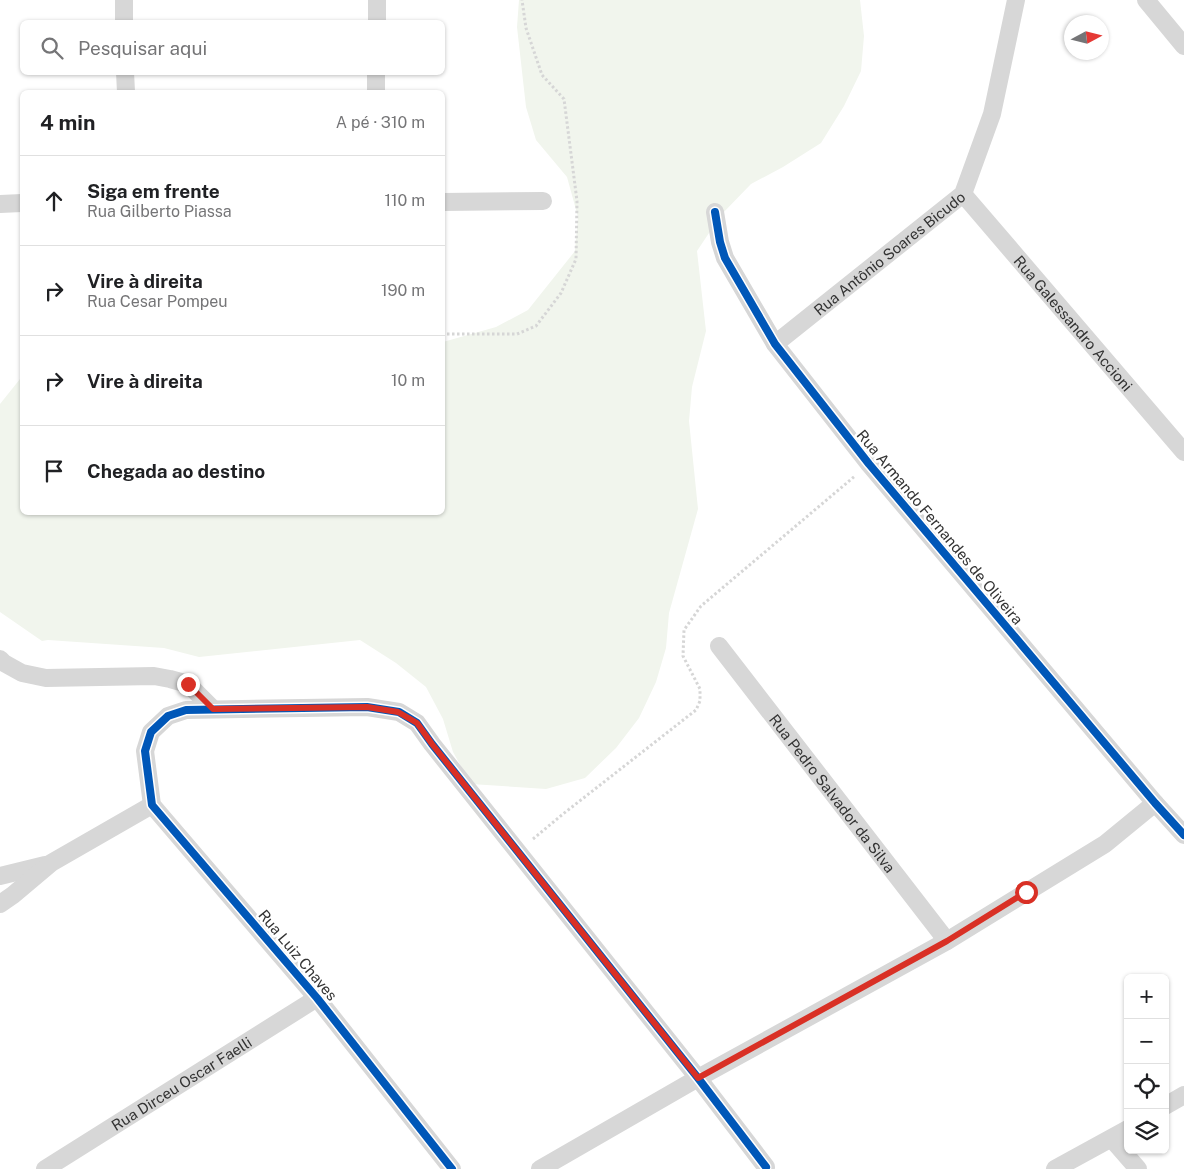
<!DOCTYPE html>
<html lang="pt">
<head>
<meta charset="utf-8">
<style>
	body { margin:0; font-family:"Public Sans",sans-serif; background:#f2f2f2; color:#202124 }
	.controls { position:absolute; right:15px; bottom:15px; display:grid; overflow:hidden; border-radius:8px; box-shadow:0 1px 4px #0004 }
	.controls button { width:45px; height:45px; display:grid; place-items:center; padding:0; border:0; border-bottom:1px solid #e0e0e0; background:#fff; color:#202124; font:25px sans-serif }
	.compass { position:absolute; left:1064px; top:15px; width:45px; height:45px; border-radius:50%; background:#fff; box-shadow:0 1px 4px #0004; rotate:83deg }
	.stop { position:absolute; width:15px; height:15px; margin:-11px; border:4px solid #d93025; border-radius:50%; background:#fff }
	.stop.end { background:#d93025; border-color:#fff; box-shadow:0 1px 5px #0008 }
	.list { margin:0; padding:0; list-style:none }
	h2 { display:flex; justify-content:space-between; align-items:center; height:65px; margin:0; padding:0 20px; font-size:21px }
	h2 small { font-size:16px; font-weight:400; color:#757577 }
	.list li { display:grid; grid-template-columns:32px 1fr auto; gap:15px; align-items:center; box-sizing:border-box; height:90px; padding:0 20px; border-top:1px solid #e0e0e0 }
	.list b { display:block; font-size:19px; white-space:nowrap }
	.list p { margin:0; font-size:16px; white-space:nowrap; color:#757577 }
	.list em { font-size:16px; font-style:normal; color:#757577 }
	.icon { flex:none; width:28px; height:28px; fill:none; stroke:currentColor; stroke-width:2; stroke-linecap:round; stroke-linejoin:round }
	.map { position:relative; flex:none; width:1184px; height:1169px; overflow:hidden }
	.search { position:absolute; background:#fff; box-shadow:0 1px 4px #0004; left:20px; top:20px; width:425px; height:55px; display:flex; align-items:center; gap:12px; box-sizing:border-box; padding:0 18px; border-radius:8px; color:#757577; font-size:19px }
	.panel { position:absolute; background:#fff; box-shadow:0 1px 4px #0004; left:20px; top:90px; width:425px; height:425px; border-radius:8px }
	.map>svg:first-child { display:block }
	.green { fill:#f1f5ed }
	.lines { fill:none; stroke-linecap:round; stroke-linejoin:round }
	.path { stroke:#d6d6d6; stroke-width:3; stroke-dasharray:2.5 2.5; stroke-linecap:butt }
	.minor { stroke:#d7d7d7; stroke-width:18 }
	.cycleway-casing { stroke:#fff; stroke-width:11 }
	.cycleway { stroke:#0057b8; stroke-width:8 }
	.route { stroke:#d93025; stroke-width:6 }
	.labels { text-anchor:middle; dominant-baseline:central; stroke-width:5; stroke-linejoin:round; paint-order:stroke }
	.street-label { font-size:15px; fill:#333; stroke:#fff }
</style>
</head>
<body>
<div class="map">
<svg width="1184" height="1169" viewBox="0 0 1184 1169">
	<rect width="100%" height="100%" fill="#fff"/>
	<!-- green -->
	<path class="green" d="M 519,0 L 860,0 L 864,36 L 861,71 L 844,106 L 821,143 L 783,167 L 751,184 L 721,215 L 697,251 L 706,331 L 692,387 L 689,421 L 698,509 L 669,613 L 666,648 L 656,682 L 639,718 L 616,748 L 585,778 L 546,789 L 471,784 L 453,752 L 443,719 L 426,687 L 396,663 L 360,640 L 199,657 L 164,648 L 48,640 L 42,641 L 0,612 L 0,404 L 20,379 L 22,352 L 22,512 L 442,512 L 443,342 L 496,327 L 528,310 L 575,251 L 578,217 L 567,177 L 536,140 L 526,107 L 517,27 Z"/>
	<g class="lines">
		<!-- path -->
		<g class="path">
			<path d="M 442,334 L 517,334 L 536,326 L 561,293 L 576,259 L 577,201 L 564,99 L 542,75 L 526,28 L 522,0"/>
			<path d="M 533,839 L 563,814 L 696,710 L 700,701 L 700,689 L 683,656 L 684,630 L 701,606 L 855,476"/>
		</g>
		<!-- minor -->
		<g class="minor">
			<path d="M 124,0 L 124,22"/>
			<path d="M 1146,0 L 1184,46"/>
			<path d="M 377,22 L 377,0"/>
			<path d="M 125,72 L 126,92"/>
			<path d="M 376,92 L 376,72"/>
			<path id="s1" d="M 963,194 L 1184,452"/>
			<path d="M 442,202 L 543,201"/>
			<path d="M 0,204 L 22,203"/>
			<path d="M 715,212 L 720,242 L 725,258 L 775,344 L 869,464 L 1155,803 L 1184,835"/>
			<path id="s2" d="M 775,344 L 963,194 L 992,114 L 1016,0"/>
			<path id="s3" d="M 719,646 L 947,941"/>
			<path d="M 0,659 L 4,663 L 22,673 L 46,678 L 154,676 L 170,679 L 188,684 L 213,709"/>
			<path d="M 0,876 L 45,865"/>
			<path d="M 0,904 L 13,895 L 51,863 L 152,805"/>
			<path d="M 1165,1106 L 1184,1095"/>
			<path d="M 1112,1139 L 1138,1169"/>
			<path id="s4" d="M 45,1169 L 317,998"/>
			<path d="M 452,1169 L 317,998 L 152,805 L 145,751 L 151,732 L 168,716 L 186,710 L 367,707 L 399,712 L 417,723 L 432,744 L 698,1078 L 766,1167"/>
			<path d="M 540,1169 L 698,1078 L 947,941 L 1105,844 L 1155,803"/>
			<path d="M 1055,1169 L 1128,1129"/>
		</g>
		<defs>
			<g id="cycleway">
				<path d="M 715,212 L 720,242 L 725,258 L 775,344 L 869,464 L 1155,803 L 1184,835"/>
				<path d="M 452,1169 L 317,998 L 152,805 L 145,751 L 151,732 L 168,716 L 186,710 L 367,707 L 399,712 L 417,723 L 432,744 L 698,1078 L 766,1167"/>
			</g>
		</defs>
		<!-- cycleway casing -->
		<use href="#cycleway" class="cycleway-casing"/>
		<!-- cycleway -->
		<use href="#cycleway" class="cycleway"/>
	</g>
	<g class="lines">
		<!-- route -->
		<path class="route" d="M 188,684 L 213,709 L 367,707 L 398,712 L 417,723 L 432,744 L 698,1078 L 947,941 L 1026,892"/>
	</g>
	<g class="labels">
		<!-- street labels -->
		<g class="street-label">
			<text stroke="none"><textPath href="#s2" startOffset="146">Rua Antônio Soares Bicudo</textPath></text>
			<text stroke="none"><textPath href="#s1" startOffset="170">Rua Galessandro Accioni</textPath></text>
			<text transform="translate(940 527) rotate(50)">Rua Armando Fernandes de Oliveira</text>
			<text stroke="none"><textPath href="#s3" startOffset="186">Rua Pedro Salvador da Silva</textPath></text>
			<text transform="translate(298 955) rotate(50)">Rua Luiz Chaves</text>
			<text stroke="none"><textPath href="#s4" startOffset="161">Rua Dirceu Oscar Faelli</textPath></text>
		</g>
	</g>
</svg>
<div class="controls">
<button>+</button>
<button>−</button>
<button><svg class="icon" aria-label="locate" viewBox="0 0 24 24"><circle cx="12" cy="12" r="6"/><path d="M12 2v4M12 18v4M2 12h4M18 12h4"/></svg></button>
<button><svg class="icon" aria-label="layers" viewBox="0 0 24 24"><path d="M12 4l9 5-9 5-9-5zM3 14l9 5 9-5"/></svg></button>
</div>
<svg class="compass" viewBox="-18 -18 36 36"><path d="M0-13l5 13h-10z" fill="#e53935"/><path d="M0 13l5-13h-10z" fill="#757577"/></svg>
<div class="stop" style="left:1026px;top:892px"></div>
<div class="stop end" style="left:188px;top:684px"></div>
<div class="search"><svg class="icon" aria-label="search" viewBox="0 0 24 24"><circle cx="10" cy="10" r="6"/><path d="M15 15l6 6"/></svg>Pesquisar aqui</div>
<section class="panel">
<h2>4 min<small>A pé · 310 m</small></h2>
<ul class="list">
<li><svg class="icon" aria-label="ahead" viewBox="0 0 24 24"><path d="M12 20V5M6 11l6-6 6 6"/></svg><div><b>Siga em frente</b><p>Rua Gilberto Piassa</p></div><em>110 m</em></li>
<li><svg class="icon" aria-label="right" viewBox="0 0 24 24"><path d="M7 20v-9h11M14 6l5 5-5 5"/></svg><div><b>Vire à direita</b><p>Rua Cesar Pompeu</p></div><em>190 m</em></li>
<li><svg class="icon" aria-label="right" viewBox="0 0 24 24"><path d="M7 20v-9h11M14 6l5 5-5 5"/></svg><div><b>Vire à direita</b></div><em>10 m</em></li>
<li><svg class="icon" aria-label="arrive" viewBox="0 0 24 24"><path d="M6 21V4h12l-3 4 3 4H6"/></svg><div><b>Chegada ao destino</b></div></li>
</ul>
</section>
</div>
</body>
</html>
